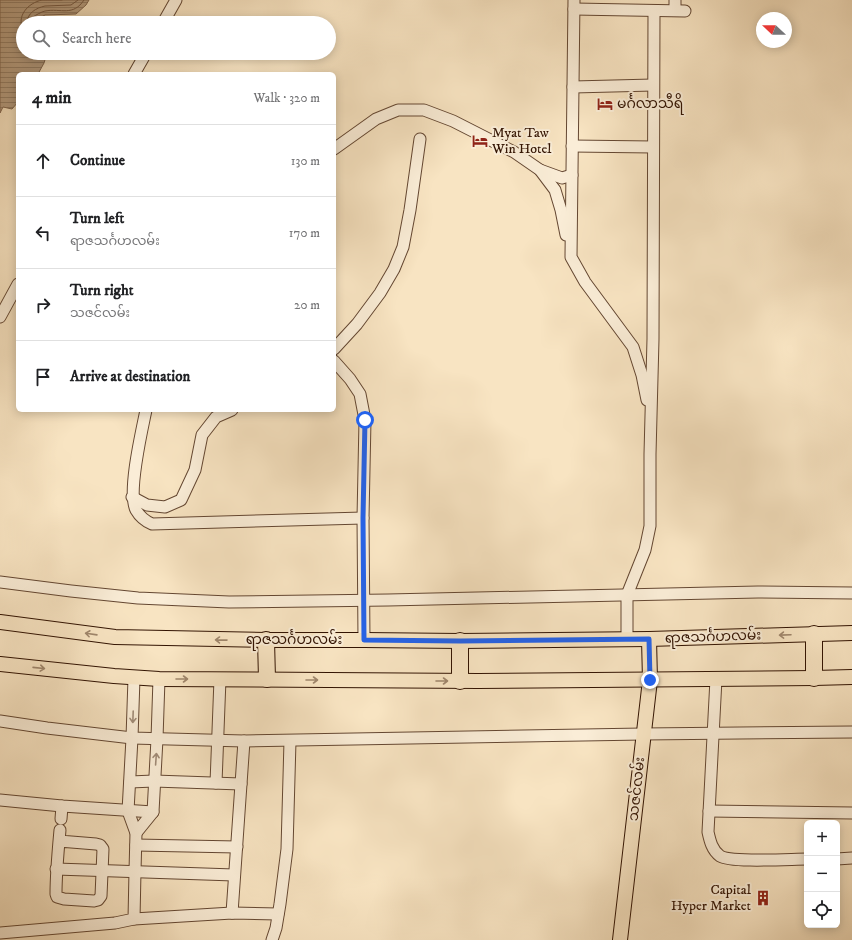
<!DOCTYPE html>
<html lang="en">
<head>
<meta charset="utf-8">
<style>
	body { margin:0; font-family:"IM FELL DW Pica","Noto Sans Myanmar",serif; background:#f6f6f6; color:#202124 }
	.controls { position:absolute; right:12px; bottom:12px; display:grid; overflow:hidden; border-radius:6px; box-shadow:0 2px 10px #0003 }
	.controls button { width:36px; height:36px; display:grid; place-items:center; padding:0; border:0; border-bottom:1px solid #e0e0e0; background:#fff; color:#202124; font:20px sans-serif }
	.compass { position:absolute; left:756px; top:12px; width:36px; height:36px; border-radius:50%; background:#fff; box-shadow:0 2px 10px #0003; rotate:292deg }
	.stop { position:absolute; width:12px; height:12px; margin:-9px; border:3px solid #2563eb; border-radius:50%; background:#fff }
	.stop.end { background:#2563eb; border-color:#fff; box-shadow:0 1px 4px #0008 }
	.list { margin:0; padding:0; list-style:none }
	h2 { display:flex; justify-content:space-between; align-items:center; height:52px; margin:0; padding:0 16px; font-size:17px }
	h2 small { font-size:13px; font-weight:400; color:#757577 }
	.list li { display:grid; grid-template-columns:26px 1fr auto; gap:12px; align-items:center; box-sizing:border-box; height:72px; padding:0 16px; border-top:1px solid #e0e0e0 }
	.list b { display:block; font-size:15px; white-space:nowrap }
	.list p { margin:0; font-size:13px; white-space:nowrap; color:#757577 }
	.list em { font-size:13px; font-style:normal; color:#757577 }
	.icon { flex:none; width:22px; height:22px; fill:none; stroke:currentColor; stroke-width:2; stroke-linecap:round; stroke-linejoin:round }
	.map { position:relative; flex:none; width:852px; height:940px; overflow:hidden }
	.search { position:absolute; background:#fff; box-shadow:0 2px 10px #0003; left:16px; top:16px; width:320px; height:44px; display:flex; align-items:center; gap:10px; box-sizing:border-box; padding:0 14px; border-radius:22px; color:#757577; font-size:15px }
	.panel { position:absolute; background:#fff; box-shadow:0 2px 10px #0003; left:16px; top:72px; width:320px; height:340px; border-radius:6px }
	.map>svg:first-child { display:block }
	.water { fill:url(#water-rules); stroke:#81664e }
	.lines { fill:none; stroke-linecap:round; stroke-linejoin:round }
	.shore { stroke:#745842; stroke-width:1 }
	.minor-casing { stroke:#644732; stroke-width:13 }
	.major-casing { stroke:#321302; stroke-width:16 }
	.highway-casing { stroke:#321302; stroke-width:18 }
	.minor { stroke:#faedd7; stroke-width:11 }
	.major { stroke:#f8e4c2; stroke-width:14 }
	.highway { stroke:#f8e4c2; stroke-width:16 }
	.oneway { stroke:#9f866c }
	.oneway2 { stroke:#a08b77 }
	.route { stroke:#2563eb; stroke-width:5 }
	.labels { text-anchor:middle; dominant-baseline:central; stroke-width:4; stroke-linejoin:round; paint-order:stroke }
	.poi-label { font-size:14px; fill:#321302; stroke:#faedd7; text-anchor:start }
	.street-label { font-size:14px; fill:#321302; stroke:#faedd7 }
</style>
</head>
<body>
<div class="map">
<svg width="852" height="940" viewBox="0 0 852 940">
	<defs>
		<pattern id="water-rules" width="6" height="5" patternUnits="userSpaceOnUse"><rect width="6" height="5" fill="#b59d81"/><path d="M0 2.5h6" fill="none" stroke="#947f67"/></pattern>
	</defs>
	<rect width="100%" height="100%" fill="#f8e4c2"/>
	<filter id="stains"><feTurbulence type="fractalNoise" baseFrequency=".005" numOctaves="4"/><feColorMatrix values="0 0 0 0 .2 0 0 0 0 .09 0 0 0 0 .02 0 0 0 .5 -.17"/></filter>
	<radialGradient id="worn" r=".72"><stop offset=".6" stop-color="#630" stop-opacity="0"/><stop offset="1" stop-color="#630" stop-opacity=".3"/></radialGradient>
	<!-- water -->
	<path class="water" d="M 0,0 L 89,0 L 86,5 L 76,14 L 45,15 L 36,20 L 35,23 L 23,23 L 23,53 L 47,53 L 44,63 L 38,74 L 18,74 L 18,102 L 12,109 L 3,107 L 0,113 Z"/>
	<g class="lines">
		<!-- shore -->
		<g class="shore">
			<path d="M 27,23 C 27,13 36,8 45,6 L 71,5 L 78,0"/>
			<path d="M 32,23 L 33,17 C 36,15 41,12 45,11 C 61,8 73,17 84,0"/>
			<path d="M 23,30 C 16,16 28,3 42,0 C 49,0 55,0 62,0"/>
		</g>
		<defs>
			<g id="minor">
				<path d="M 574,0 L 571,257 L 585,282 L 633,347 L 642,375 L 647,400"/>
				<path d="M 574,9 L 685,11"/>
				<path d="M 675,10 L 675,0"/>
				<path d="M 163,23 L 176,0"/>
				<path d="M 134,74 L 146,53"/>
				<path d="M 573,87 L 653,85"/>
				<path d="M 572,146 L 653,147"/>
				<path d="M 334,149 L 376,119 L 398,110 L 424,110 L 453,121 L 514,152 L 540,170 L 555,190 L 561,210 L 566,235"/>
				<path d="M 540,170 L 562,178 L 572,175"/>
				<path d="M 0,317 L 18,284"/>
				<path d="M 334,349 L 357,324 L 380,293 L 394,269 L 403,247 L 410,210 L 420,139"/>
				<path d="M 334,361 L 350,379 L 360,394 L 365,420 L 363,518 L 364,640"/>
				<path d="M 146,410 C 142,430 127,493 136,510 C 140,517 145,521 152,524 L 363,518"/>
				<path d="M 132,497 L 147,505 L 165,507 L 181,500 L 195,470 L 202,435 L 216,417 L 232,410"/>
				<path d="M 0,582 L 71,591 L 138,598 L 229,602 L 388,600 L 758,592 L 852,593"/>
				<path d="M 627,638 L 627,595 L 645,550 L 650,526 L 650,454 L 653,339 L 654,11"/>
				<path d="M 716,679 L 708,832 C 710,841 712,850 720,856 C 731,863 791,859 807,859"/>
				<path d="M 0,721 L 47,728 L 132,738 L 244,741 L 643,734 L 852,732"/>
				<path d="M 130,782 L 154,781 L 241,784"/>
				<path d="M 216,783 L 220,679"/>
				<path d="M 0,800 L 62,806 L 153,812"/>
				<path d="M 709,811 L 852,813"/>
				<path d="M 61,819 L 62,806"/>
				<path d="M 136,833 L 153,812 L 157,739 L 159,679"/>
				<path d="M 59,841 L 96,844 L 100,845 L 103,849 L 101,896 L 98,900 L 94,901 L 64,899 L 57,897 L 56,894 C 56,873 58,852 60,830"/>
				<path d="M 136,845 L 237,847"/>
				<path d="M 837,859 L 852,858"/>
				<path d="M 56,869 L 234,875"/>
				<path d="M 232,913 L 244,741"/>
				<path d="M 134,919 L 232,913 L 278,914"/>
				<path d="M 0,933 L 115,923 L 134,919 L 135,871 L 136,833 L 128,811 L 132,738 L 134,678"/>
				<path d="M 272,940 L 276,928 L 280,904 L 287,849 L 290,741"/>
			</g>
			<g id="major">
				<path d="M 0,622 L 115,637 L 266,640 L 364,640 L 460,641 L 649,639 L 852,633"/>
				<path d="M 0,664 L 114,676 L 159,679 L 478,681 L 814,678 L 852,677"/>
				<path d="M 620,940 L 650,680 L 649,639"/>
			</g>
			<g id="highway">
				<path d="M 814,634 L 814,678"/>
				<path d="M 266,640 L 267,679"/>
				<path d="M 460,681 L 460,641"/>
			</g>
		</defs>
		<!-- minor casing -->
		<use href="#minor" class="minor-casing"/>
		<!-- major casing -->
		<use href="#major" class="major-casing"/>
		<!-- highway casing -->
		<use href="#highway" class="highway-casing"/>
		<!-- minor -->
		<use href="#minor" class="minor"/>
		<!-- major -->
		<use href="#major" class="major"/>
		<!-- highway -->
		<use href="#highway" class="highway"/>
	</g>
	<!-- one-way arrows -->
	<defs><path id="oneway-shaft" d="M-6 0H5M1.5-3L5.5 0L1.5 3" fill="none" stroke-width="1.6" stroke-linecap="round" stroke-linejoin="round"/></defs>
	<g class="oneway">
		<use href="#oneway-shaft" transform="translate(91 634) rotate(-172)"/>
		<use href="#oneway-shaft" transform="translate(785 635) rotate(178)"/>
		<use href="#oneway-shaft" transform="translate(221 640) rotate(-179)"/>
		<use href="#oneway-shaft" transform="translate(39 668) rotate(6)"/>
		<use href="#oneway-shaft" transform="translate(182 679)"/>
		<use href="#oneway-shaft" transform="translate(312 680)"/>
		<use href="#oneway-shaft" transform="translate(442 681)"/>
	</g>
	<g class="oneway2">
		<use href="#oneway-shaft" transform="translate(133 717) rotate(92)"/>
		<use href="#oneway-shaft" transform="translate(156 759) rotate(-86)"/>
	</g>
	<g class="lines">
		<!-- route -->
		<path class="route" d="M 365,420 L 363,518 L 364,640 L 460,641 L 649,639 L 650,680"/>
	</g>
	<!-- icons -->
	<defs>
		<symbol id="hotel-bare" viewBox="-9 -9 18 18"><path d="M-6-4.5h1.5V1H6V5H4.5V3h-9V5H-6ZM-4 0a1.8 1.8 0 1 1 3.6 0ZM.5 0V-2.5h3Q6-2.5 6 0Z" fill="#8f2418" stroke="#faedd7" stroke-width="2.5" paint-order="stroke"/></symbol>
		<symbol id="building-bare" viewBox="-9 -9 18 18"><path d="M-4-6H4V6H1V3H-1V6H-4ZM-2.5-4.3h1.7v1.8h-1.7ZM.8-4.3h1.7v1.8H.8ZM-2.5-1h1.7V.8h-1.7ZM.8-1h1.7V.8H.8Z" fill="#8f2418" stroke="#faedd7" stroke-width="2.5" paint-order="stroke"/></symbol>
	</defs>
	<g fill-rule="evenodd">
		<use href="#hotel-bare" x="594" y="93" width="22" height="22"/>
		<use href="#hotel-bare" x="469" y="130" width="22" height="22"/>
		<use href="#building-bare" x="752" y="887" width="22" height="22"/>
	</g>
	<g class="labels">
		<!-- poi labels -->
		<g class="poi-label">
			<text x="617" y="104">မင်္ဂလာသီရိ</text>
			<text x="492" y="133">Myat Taw<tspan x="492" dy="16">Win Hotel</tspan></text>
			<text x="751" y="890" text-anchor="end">Capital<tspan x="751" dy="16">Hyper Market</tspan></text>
		</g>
		<!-- street labels -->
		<g class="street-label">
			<text transform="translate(713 637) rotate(-2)">ရာဇသင်္ဂဟလမ်း</text>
			<text x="294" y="640">ရာဇသင်္ဂဟလမ်း</text>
			<text transform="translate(637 789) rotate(-84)">သဇင်လမ်း</text>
		</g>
	</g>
	<rect width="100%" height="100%" filter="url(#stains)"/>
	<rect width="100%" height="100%" fill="url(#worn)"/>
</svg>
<div class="controls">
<button>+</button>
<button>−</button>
<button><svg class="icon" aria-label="locate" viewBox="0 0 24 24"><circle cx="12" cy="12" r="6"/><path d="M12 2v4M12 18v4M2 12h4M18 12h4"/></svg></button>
</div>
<svg class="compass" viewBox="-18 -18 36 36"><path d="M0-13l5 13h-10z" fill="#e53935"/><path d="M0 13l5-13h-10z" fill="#757577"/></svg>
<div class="stop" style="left:365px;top:420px"></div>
<div class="stop end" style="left:650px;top:680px"></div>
<div class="search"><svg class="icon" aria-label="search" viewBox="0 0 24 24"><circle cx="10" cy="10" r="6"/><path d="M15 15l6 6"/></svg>Search here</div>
<section class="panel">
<h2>4 min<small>Walk · 320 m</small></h2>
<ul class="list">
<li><svg class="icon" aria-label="ahead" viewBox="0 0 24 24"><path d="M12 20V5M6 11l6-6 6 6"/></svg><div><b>Continue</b></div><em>130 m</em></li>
<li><svg class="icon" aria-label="left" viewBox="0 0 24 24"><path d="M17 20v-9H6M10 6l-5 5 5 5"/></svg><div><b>Turn left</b><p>ရာဇသင်္ဂဟလမ်း</p></div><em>170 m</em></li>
<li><svg class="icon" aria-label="right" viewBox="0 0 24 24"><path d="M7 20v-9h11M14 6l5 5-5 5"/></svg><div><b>Turn right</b><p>သဇင်လမ်း</p></div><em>20 m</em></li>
<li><svg class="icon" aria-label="arrive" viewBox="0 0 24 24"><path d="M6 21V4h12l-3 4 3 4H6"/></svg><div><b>Arrive at destination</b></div></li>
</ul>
</section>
</div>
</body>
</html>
